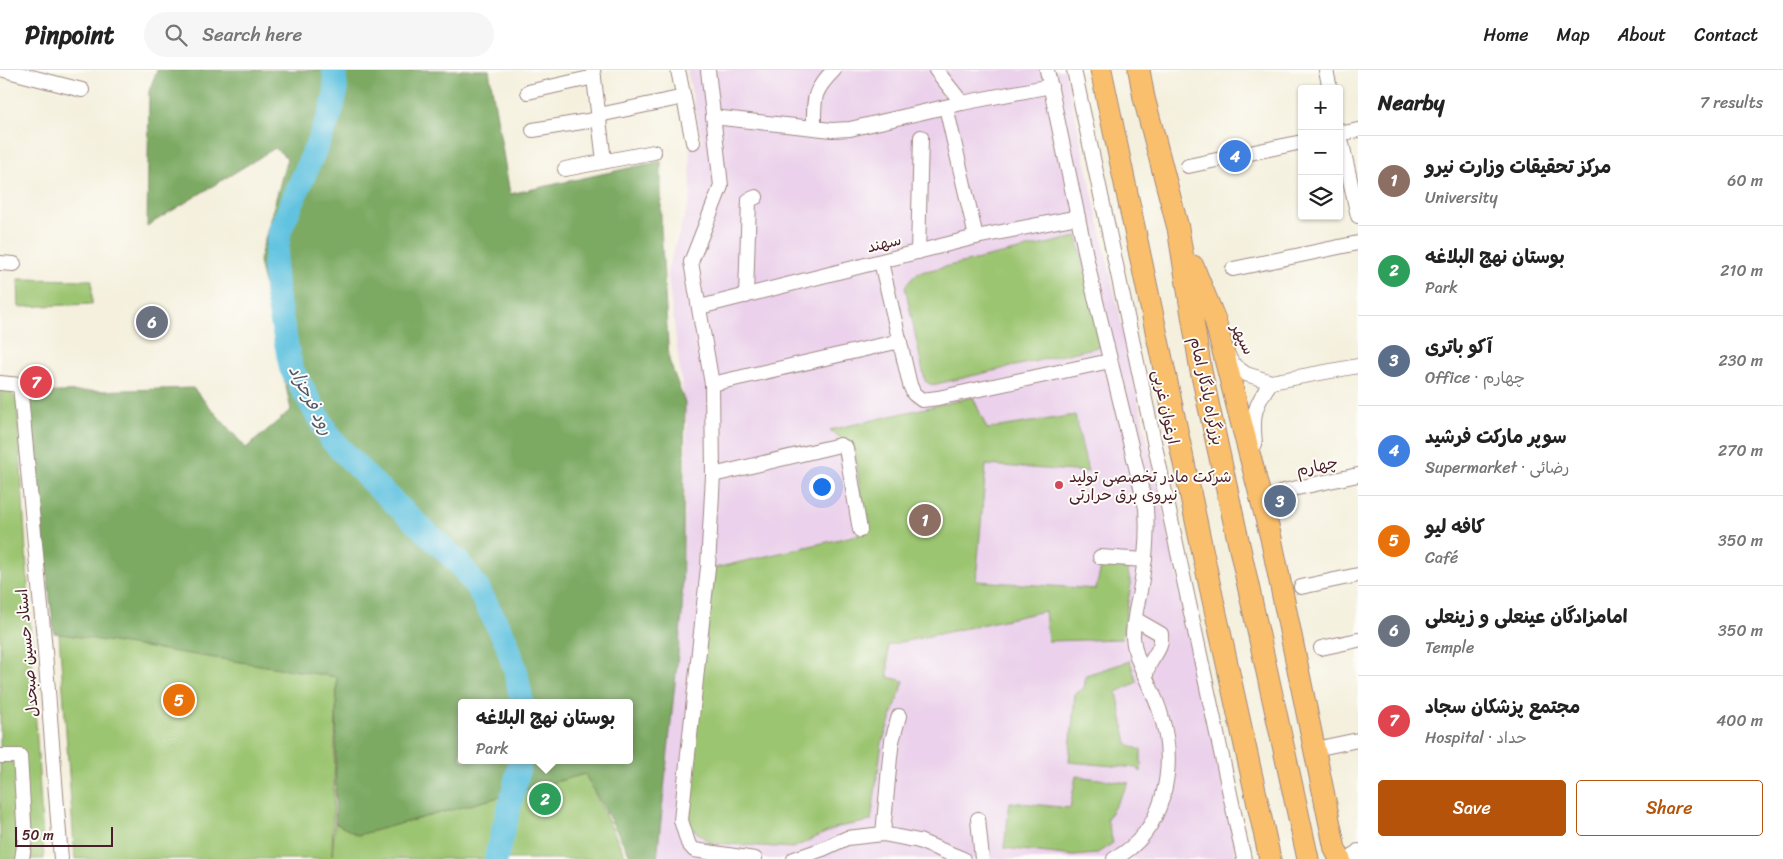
<!DOCTYPE html>
<html lang="en">
<head>
<meta charset="utf-8">
<style>
	body { margin:0; font-family:Sriracha,"Playpen Sans Arabic",sans-serif; background:#f6f6f6; color:#222 }
	.controls { position:absolute; right:15px; top:15px; display:grid; overflow:hidden; border-radius:5px; box-shadow:0 1px 4px #0004 }
	.controls button { width:45px; height:45px; display:grid; place-items:center; padding:0; border:0; border-bottom:1px solid #e0e0e0; background:#fff; color:#222; font:25px sans-serif }
	.scale { position:absolute; left:15px; bottom:12px; width:98px; box-sizing:border-box; padding-left:5px; border:2px solid #4a1f2b; border-top:0; font-size:14px; line-height:18px; white-space:nowrap; color:#4a1f2b; -webkit-text-stroke:4px #fdfcf7; paint-order:stroke }
	.you { position:absolute; left:821px; top:416px; width:18px; height:18px; margin:-12px; border:4px solid #fff; border-radius:50%; background:#1a73e8; box-shadow:0 0 0 8px #1a73e833 }
	.badge { display:grid; place-items:center; width:32px; height:32px; border-radius:50%; background:#b45309; color:#fff; font-size:16px; font-weight:700 }
	.pin { position:absolute; translate:-50% -50%; border:2px solid #fff; box-shadow:0 1px 5px #0006 }
	.popup { position:absolute; left:458px; top:629px; width:175px; height:65px; box-sizing:border-box; display:grid; place-content:center; border-radius:5px; background:#fff; filter:drop-shadow(0 1px 4px #0005); font-size:16px; white-space:nowrap; color:#767676 }
	.popup b { font-size:19px; color:#222 }
	.popup::after { content:''; position:absolute; left:50%; top:100%; margin-left:-10px; border:10px solid transparent; border-top-color:#fff }
	.list { margin:0; padding:0; list-style:none }
	h2 { display:flex; justify-content:space-between; align-items:center; height:65px; margin:0; padding:0 20px; font-size:21px }
	h2 small { font-size:16px; font-weight:400; color:#767676 }
	.list li { display:grid; grid-template-columns:32px 1fr auto; gap:15px; align-items:center; box-sizing:border-box; height:90px; padding:0 20px; border-top:1px solid #e0e0e0 }
	.list b { display:block; font-size:19px; white-space:nowrap }
	.list p { margin:0; font-size:16px; white-space:nowrap; color:#767676 }
	.list em { font-size:16px; font-style:normal; color:#767676 }
	.actions { display:flex; gap:10px; padding:15px 20px }
	.actions a { flex:1; padding:11px 0; border:1px solid #b45309; border-radius:5px; text-align:center; font-size:18px; color:#b45309 }
	.actions .main { background:#b45309; color:#fff }
	.icon { flex:none; width:28px; height:28px; fill:none; stroke:currentColor; stroke-width:2; stroke-linecap:round; stroke-linejoin:round }
	.map { position:relative; flex:none; width:1358px; height:789px; overflow:hidden }
	header { display:flex; align-items:center; gap:30px; box-sizing:border-box; height:70px; padding:0 25px; background:#fff; border-bottom:1px solid #e0e0e0 }
	header strong { font-size:24px }
	nav { display:flex; gap:28px; margin-inline-start:auto; font-size:18px }
	.search { width:350px; height:45px; background:#f6f6f6; display:flex; align-items:center; gap:12px; box-sizing:border-box; padding:0 18px; border-radius:28px; color:#767676; font-size:19px }
	main { display:flex }
	aside { flex:1; background:#fff }
	.map>svg:first-child { display:block }
	.built { fill:#ebd1eb }
	.green { fill:#9cc571; stroke:#73724e }
	.forest { fill:#7daa63; stroke:#646447; fill-rule:evenodd }
	.lines { fill:none; stroke-linecap:round; stroke-linejoin:round }
	.river { stroke:#62c3e0; stroke-width:24 }
	.minor-casing { stroke:#9f8884; stroke-width:16 }
	.highway-casing { stroke:#9f8884; stroke-width:23 }
	.minor { stroke:#fff; stroke-width:14 }
	.highway { stroke:#f9bf6c; stroke-width:21 }
	.poi-dot { fill:#d1495b; stroke:#fdfcf7; stroke-width:2 }
	.labels { text-anchor:middle; dominant-baseline:central; stroke-width:4; stroke-linejoin:round; paint-order:stroke }
	.street-label { font-size:16px; fill:#4a1f2b; stroke:#fdfcf7 }
	.poi-label { font-size:16px; fill:#4a1f2b; stroke:#fdfcf7; text-anchor:start }
	.water-label { font-size:18px; font-style:italic; fill:#52586a; stroke:#fdfcf7 }
</style>
</head>
<body>
<header>
<strong>Pinpoint</strong>
<div class="search"><svg class="icon" aria-label="search" viewBox="0 0 24 24"><circle cx="10" cy="10" r="6"/><path d="M15 15l6 6"/></svg>Search here</div>
<nav><a>Home</a><a>Map</a><a>About</a><a>Contact</a></nav>
</header>
<main>
<div class="map">
<svg width="1358" height="789" viewBox="0 0 1358 789">
	<rect width="100%" height="100%" fill="#fdfcf7"/>
	<filter id="ink" filterUnits="userSpaceOnUse"><feTurbulence type="fractalNoise" baseFrequency=".02" numOctaves="2"/><feDisplacementMap in="SourceGraphic" scale="10" xChannelSelector="R" yChannelSelector="G"/><feConvolveMatrix kernelMatrix="1 2 1 2 8 2 1 2 1" color-interpolation-filters="sRGB"/></filter>
	<filter id="wash" filterUnits="userSpaceOnUse"><feTurbulence type="fractalNoise" baseFrequency=".0096" numOctaves="4" result="noise"/><feDisplacementMap in="SourceGraphic" scale="20" xChannelSelector="R" yChannelSelector="G"/><feGaussianBlur stdDeviation="1.12" result="paint"/><feColorMatrix in="noise" values="0 0 0 0 0 0 0 0 0 0 0 0 0 0 0 0 0 1.4 0 .05"/><feComposite in="paint" operator="in"/></filter>
	<g filter="url(#wash)">
		<rect width="100%" height="100%" fill="#f4f0dd"/>
		<!-- built -->
		<path class="built" d="M 687,0 L 1065,0 L 1225,720 L 1235,774 L 1235,789 L 657,789 L 682,550 L 687,355 L 667,201 L 691,126 L 689,75 L 702,71 Z"/>
		<!-- green -->
		<g class="green">
			<path d="M 1077,167 L 1102,276 L 932,315 L 925,311 L 905,216 L 917,203 Z"/>
			<path d="M 18,209 L 92,210 L 92,234 L 19,237 Z"/>
			<path d="M 0,317 L 6,318 L 17,329 L 44,789 L 0,789 Z"/>
			<path d="M 973,327 L 987,359 L 1075,345 L 1088,402 L 986,395 L 976,511 L 1096,519 L 1102,493 L 1126,495 L 1131,514 L 1122,569 L 1048,571 L 1045,541 L 888,575 L 888,607 L 904,611 L 882,673 L 871,751 L 838,757 L 793,778 L 710,773 L 687,754 L 693,659 L 715,498 L 866,463 L 854,378 L 830,360 Z"/>
			<path d="M 59,563 L 337,607 L 332,785 L 335,753 L 358,765 L 585,704 L 627,789 L 75,789 Z"/>
			<path d="M 1130,591 L 1137,612 L 1117,622 L 1127,674 L 1141,680 L 1141,702 L 1136,698 L 1069,692 L 1075,624 L 1084,618 L 1086,605 Z"/>
			<path d="M 1076,706 L 1129,713 L 1107,749 L 1113,773 L 1096,784 L 1074,786 L 1004,778 L 1010,732 L 1070,738 Z"/>
		</g>
		<!-- forest -->
		<path class="forest" d="M 157,0 L 489,0 L 510,124 L 661,91 L 661,158 L 669,290 L 685,333 L 682,545 L 657,789 L 632,789 L 585,704 L 358,765 L 335,753 L 337,607 L 54,563 L 26,323 L 193,318 L 246,378 L 291,340 L 259,191 L 287,88 L 275,78 L 147,156 L 149,21 ZM 461,633 L 629,633 L 629,690 L 461,690 Z"/>
		<g class="lines">
			<!-- river -->
			<g class="river">
				<path d="M 334,0 L 336,22 L 330,45 L 280,160 L 274,196 L 277,226 L 291,298 L 330,368 L 369,409 L 458,492 L 478,519 L 506,571 L 516,602 L 522,633"/>
				<path d="M 496,789 C 503,756 515,724 520,690"/>
			</g>
		</g>
	</g>
	<g filter="url(#ink)">
		<g class="lines">
			<defs>
				<g id="minor">
					<path d="M 4,0 L 82,20"/>
					<path d="M 593,0 L 604,91"/>
					<path d="M 678,0 L 693,72"/>
					<path d="M 708,0 L 721,116 L 691,192 L 712,314 L 713,405 L 708,497 L 681,750 L 688,773 L 694,780 L 755,789"/>
					<path d="M 936,0 L 962,33"/>
					<path d="M 1047,0 L 1093,219 L 1146,438 C 1148,468 1145,492 1140,521 C 1137,536 1133,552 1133,567 C 1135,594 1154,619 1161,645 C 1177,697 1165,762 1114,789"/>
					<path d="M 1074,0 L 1244,789"/>
					<path d="M 1326,0 L 1330,19"/>
					<path d="M 528,22 L 594,7"/>
					<path d="M 946,37 L 976,167"/>
					<path d="M 599,45 L 684,27"/>
					<path d="M 713,47 L 832,60 L 850,59 L 962,33 L 1051,16"/>
					<path d="M 814,58 C 814,28 812,22 834,0"/>
					<path d="M 533,60 L 600,49"/>
					<path d="M 1339,60 L 1358,146"/>
					<path d="M 1339,64 L 1358,60"/>
					<path d="M 1188,96 L 1302,72"/>
					<path d="M 565,99 L 654,82"/>
					<path d="M 918,182 L 921,67"/>
					<path d="M 881,192 L 910,315 L 914,324 L 922,330 L 938,328 L 1110,291"/>
					<path d="M 0,193 L 14,194"/>
					<path d="M 1233,199 L 1358,173"/>
					<path d="M 746,226 L 749,130 L 756,127"/>
					<path d="M 700,237 L 976,167 L 1078,147"/>
					<path d="M 1228,285 L 1232,293 L 1239,299 L 1246,304 L 1271,312 L 1358,296"/>
					<path d="M 0,313 L 20,315 L 44,569 L 61,789"/>
					<path d="M 712,314 L 900,271"/>
					<path d="M 1255,374 C 1252,345 1254,336 1271,312"/>
					<path d="M 713,405 L 840,375 L 846,378 L 860,460"/>
					<path d="M 1283,421 L 1358,405"/>
					<path d="M 1100,487 L 1145,490"/>
					<path d="M 1301,517 L 1358,505"/>
					<path d="M 1135,549 L 1161,564 C 1162,576 1158,580 1152,590 C 1149,594 1147,600 1146,605"/>
					<path d="M 1321,578 L 1358,570"/>
					<path d="M 1315,679 L 1358,670"/>
					<path d="M 0,686 L 20,686 L 25,769 L 22,789"/>
					<path d="M 978,749 L 982,789"/>
					<path d="M 883,764 L 890,687 L 892,671 L 899,646"/>
					<path d="M 794,789 L 823,779 L 847,768 L 883,764 L 919,771 L 963,789"/>
					<path d="M 1351,789 L 1358,781"/>
				</g>
				<g id="highway">
					<path d="M 1101,0 L 1209,512 L 1270,789"/>
					<path d="M 1139,0 L 1144,28 L 1178,158 L 1201,301 L 1308,789"/>
					<path d="M 1193,196 L 1215,250 L 1271,468 L 1335,779 L 1340,789"/>
				</g>
			</defs>
			<!-- minor casing -->
			<use href="#minor" class="minor-casing"/>
			<!-- highway casing -->
			<use href="#highway" class="highway-casing"/>
			<!-- minor -->
			<use href="#minor" class="minor"/>
			<!-- highway -->
			<use href="#highway" class="highway"/>
		</g>
	</g>
	<!-- markers -->
	<circle class="poi-dot" cx="1059" cy="415" r="5"/>
	<g class="labels">
		<!-- street labels -->
		<g class="street-label">
			<text transform="translate(884 173) rotate(-14)">سهند</text>
			<text transform="translate(1243 269) rotate(64)">سپهر</text>
			<text transform="translate(1207 321) rotate(78)">بزرگراه یادگار امام</text>
			<text transform="translate(1166 337) rotate(78)">ارغوان غربی</text>
			<text transform="translate(1317 396) rotate(-12)">چهارم</text>
			<text transform="translate(27 583) rotate(-95)">استاد حسین صبحدل</text>
		</g>
		<!-- poi labels -->
		<g class="poi-label">
			<text x="1069" y="406">شرکت مادر تخصصی تولید<tspan x="1069" dy="18">نیروی برق حرارتی</tspan></text>
		</g>
		<!-- water labels -->
		<g class="water-label">
			<text transform="translate(311 330) rotate(63)">رود فرحزاد</text>
		</g>
	</g>
</svg>
<div class="controls">
<button>+</button>
<button>−</button>
<button><svg class="icon" aria-label="layers" viewBox="0 0 24 24"><path d="M12 4l9 5-9 5-9-5zM3 14l9 5 9-5"/></svg></button>
</div>
<div class="scale">50 m</div>
<div class="you"></div>
<div class="pin badge" style="left:925px;top:450px;background:#8d6e63">1</div>
<div class="pin badge" style="left:545px;top:729px;background:#2e9e5b">2</div>
<div class="popup"><b>بوستان نهج البلاغه</b>Park</div>
<div class="pin badge" style="left:1280px;top:431px;background:#5c6f8a">3</div>
<div class="pin badge" style="left:1235px;top:86px;background:#3f7fe0">4</div>
<div class="pin badge" style="left:179px;top:630px;background:#e8710a">5</div>
<div class="pin badge" style="left:152px;top:252px;background:#6b7280">6</div>
<div class="pin badge" style="left:36px;top:312px;background:#e0444e">7</div>
</div>
<aside>
<h2>Nearby<small>7 results</small></h2>
<ul class="list">
<li><span class="badge" style="background:#8d6e63">1</span><div><b>مرکز تحقیقات وزارت نیرو</b><p>University</p></div><em>60 m</em></li>
<li><span class="badge" style="background:#2e9e5b">2</span><div><b>بوستان نهج البلاغه</b><p>Park</p></div><em>210 m</em></li>
<li><span class="badge" style="background:#5c6f8a">3</span><div><b>آکو باتری</b><p>Office · چهارم</p></div><em>230 m</em></li>
<li><span class="badge" style="background:#3f7fe0">4</span><div><b>سوپر مارکت فرشید</b><p>Supermarket · رضائی</p></div><em>270 m</em></li>
<li><span class="badge" style="background:#e8710a">5</span><div><b>کافه لیو</b><p>Café</p></div><em>350 m</em></li>
<li><span class="badge" style="background:#6b7280">6</span><div><b>امامزادگان عینعلی و زینعلی</b><p>Temple</p></div><em>350 m</em></li>
<li><span class="badge" style="background:#e0444e">7</span><div><b>مجتمع پزشکان سجاد</b><p>Hospital · حداد</p></div><em>400 m</em></li>
</ul>
<div class="actions"><a class="main">Save</a><a>Share</a></div>
</aside>
</main>
</body>
</html>
